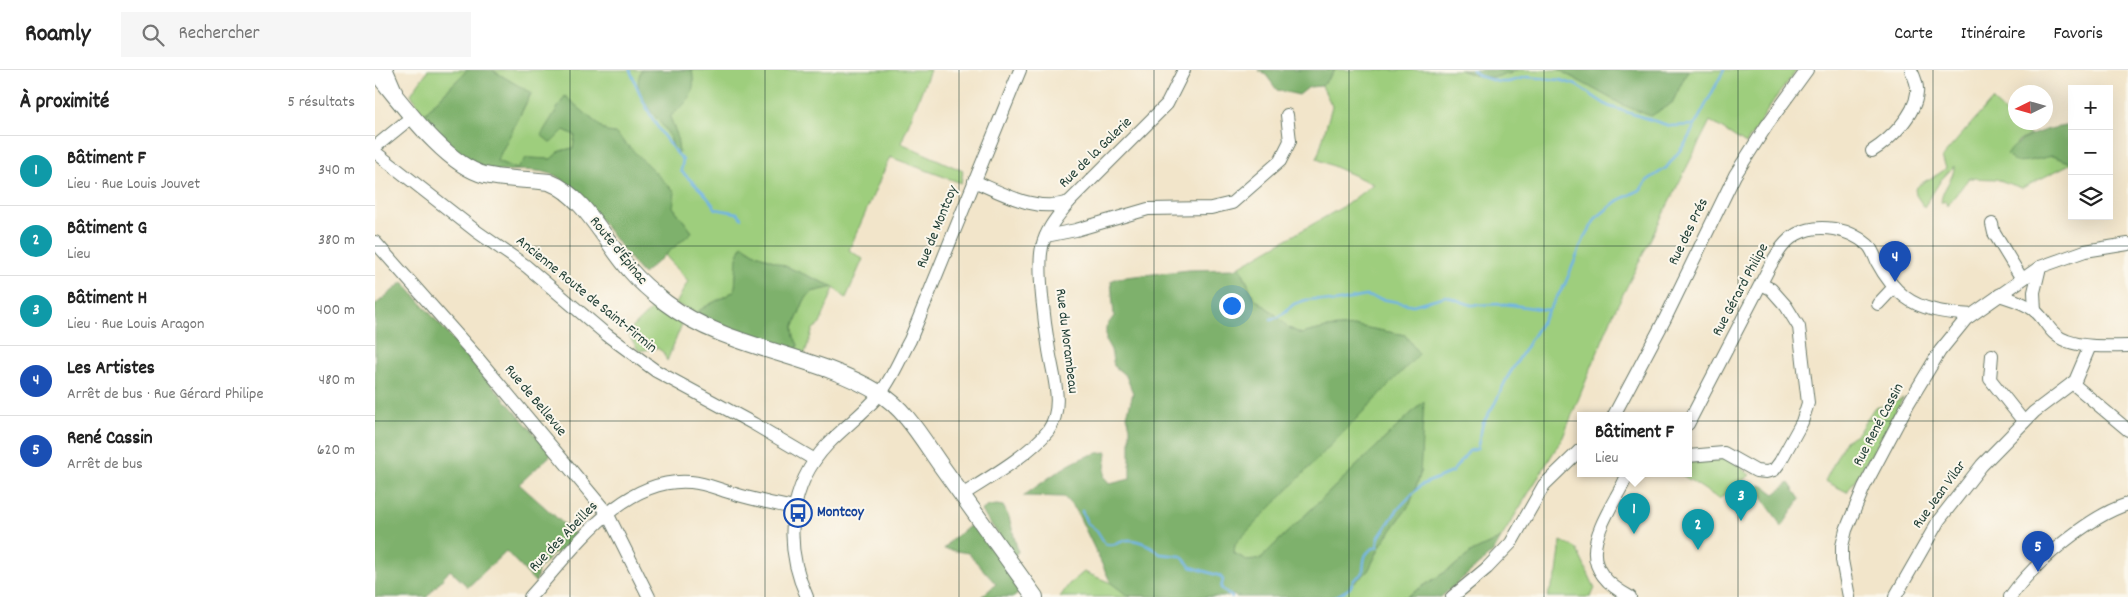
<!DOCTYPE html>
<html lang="fr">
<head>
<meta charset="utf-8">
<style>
	body { margin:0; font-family:Dekko,sans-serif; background:#f6f6f6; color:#222 }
	.controls { position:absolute; right:15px; top:15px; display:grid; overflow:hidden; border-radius:0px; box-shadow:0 5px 20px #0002 }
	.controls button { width:45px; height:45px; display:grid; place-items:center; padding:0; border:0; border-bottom:1px solid #e0e0e0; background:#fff; color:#222; font:25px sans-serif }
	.compass { position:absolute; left:1633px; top:15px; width:45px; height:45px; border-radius:50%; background:#fff; box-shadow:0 5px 20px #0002; rotate:265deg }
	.you { position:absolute; left:856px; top:235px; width:18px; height:18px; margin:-12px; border:4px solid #fff; border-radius:50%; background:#1a73e8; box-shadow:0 0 0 8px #1a73e833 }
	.badge { display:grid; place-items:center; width:32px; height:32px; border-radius:50%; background:#b5179e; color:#fff; font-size:16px; font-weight:700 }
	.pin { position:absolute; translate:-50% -41px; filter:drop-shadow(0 1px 2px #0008) }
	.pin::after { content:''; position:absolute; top:26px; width:18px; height:15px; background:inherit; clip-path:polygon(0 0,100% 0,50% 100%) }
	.popup { position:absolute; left:1202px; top:342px; width:115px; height:65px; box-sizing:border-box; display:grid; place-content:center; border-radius:0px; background:#fff; filter:drop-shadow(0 1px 4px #0005); font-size:16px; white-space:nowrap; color:#767676 }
	.popup b { font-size:19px; color:#222 }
	.popup::after { content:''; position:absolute; left:50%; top:100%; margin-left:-10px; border:10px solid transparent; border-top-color:#fff }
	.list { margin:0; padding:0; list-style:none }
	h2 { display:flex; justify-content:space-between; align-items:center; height:65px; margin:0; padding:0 20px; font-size:21px }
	h2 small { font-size:16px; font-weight:400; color:#767676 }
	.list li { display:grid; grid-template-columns:32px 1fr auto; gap:15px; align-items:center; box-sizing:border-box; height:70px; padding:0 20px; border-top:1px solid #e0e0e0 }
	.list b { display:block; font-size:19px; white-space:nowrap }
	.list p { margin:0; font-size:16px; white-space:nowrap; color:#767676 }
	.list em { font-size:16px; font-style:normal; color:#767676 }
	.icon { flex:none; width:28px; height:28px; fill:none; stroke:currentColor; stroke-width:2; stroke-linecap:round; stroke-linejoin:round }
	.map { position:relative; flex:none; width:1753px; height:527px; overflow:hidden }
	header { display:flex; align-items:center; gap:30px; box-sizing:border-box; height:70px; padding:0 25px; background:#fff; border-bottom:1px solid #e0e0e0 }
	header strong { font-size:24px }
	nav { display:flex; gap:28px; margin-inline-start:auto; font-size:18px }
	.search { width:350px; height:45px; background:#f6f6f6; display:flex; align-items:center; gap:12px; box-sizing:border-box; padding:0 18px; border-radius:0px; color:#767676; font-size:19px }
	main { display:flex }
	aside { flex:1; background:#fff }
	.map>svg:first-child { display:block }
	.green { fill:#9ece7d; stroke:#5e8658 }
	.forest { fill:#7eb16c; stroke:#4e7750 }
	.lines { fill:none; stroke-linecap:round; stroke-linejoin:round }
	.stream { stroke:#6fb4e5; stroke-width:2.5 }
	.minor-casing { stroke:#697868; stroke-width:14 }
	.major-casing { stroke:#697868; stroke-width:18 }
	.minor { stroke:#fff; stroke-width:12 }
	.major { stroke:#fff; stroke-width:16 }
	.grid { fill:none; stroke:#1f3d34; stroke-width:1; stroke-opacity:0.55 }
	.labels { text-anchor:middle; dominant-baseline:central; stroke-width:4; stroke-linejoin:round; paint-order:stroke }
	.street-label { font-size:15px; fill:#1f3d34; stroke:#fbf7ec }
	.transit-label { font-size:15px; font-weight:bold; fill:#164399; stroke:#fbf7ec; text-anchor:start }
</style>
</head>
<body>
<header>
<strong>Roamly</strong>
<div class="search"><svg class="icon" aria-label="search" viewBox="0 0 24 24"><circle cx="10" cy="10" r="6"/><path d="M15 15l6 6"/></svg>Rechercher</div>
<nav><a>Carte</a><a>Itinéraire</a><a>Favoris</a></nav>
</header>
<main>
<aside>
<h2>À proximité<small>5 résultats</small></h2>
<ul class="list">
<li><span class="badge" style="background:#0f9aa8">1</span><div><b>Bâtiment F</b><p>Lieu · Rue Louis Jouvet</p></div><em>340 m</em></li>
<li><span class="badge" style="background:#0f9aa8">2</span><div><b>Bâtiment G</b><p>Lieu</p></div><em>380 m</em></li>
<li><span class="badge" style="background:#0f9aa8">3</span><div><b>Bâtiment H</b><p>Lieu · Rue Louis Aragon</p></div><em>400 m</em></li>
<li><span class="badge" style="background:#1a4fb4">4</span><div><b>Les Artistes</b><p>Arrêt de bus · Rue Gérard Philipe</p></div><em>480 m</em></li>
<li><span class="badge" style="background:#1a4fb4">5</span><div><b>René Cassin</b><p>Arrêt de bus</p></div><em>620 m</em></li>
</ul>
</aside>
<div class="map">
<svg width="1753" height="527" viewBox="0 0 1753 527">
	<rect width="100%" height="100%" fill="#fbf7ec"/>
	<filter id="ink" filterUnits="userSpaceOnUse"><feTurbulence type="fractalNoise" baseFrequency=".02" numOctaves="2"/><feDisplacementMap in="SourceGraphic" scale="10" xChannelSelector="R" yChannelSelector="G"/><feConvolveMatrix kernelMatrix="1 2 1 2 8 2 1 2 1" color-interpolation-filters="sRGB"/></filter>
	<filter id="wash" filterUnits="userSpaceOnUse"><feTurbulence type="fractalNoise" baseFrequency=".0096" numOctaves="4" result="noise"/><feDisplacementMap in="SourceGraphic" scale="20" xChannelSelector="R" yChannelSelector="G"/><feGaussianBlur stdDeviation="1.12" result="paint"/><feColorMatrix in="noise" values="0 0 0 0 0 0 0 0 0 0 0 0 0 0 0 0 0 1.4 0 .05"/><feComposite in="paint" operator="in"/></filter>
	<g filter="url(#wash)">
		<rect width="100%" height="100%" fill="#f2e5ca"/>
		<!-- green -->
		<g class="green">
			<path d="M 53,0 L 92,0 L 48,45 L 36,24 Z"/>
			<path d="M 117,0 L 555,0 L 526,73 L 588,101 L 586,113 L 515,87 L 474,180 L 488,189 L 471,228 L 459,218 L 445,254 L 438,259 L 429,286 L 420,282 L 423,275 L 419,267 L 418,258 L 429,231 L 436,222 L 458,217 L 382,184 L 368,175 L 361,204 L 360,220 C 348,229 334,233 321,243 L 301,234 L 313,211 L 290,185 L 317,162 L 298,137 L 232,62 L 190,27 L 181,41 L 176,73 L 189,60 L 200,65 L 198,78 L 185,81 L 176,89 L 152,88 L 142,99 L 121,91 L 156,24 Z"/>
			<path d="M 960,0 L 1085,0 L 1108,8 L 1134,4 L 1142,0 L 1184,0 L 1248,35 L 1297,33 L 1313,0 L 1422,0 L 1399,30 L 1371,74 L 1335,51 L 1239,242 L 1188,367 L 1126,468 L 1097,482 L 1078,497 L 1031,527 L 963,527 L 993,501 L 1007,473 L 1035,434 L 1045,405 L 1048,332 L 895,479 L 886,489 L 873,491 L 859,483 L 860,474 L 1030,265 L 982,256 L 951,258 L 927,264 L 914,258 L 901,245 L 879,228 L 865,196 L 971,135 L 998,114 L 942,89 L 957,36 L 947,16 Z"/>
			<path d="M 1617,30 L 1655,65 L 1641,73 L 1654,91 L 1677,86 L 1697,93 L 1647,118 L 1621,109 L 1594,108 L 1572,136 L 1570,131 L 1566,133 C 1566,119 1580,108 1579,96 L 1566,110 L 1549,137 L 1541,125 L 1540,119 C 1549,109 1561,108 1571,98 L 1567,87 Z"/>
			<path d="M 278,238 L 293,244 L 307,254 L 292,291 L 288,282 L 282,278 L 264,281 L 255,267 L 256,259 Z"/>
			<path d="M 1528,328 L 1501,377 L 1472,422 L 1450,411 L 1470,371 L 1483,363 L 1499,338 L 1513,335 Z"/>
			<path d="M 1353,388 L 1375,405 L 1344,429 L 1304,403 L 1313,403 L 1313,391 Z"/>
			<path d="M 1186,471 L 1201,478 L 1220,518 L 1216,527 L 1172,527 L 1182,503 Z"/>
			<path d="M 709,502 L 736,513 L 756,527 L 685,527 L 694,514 Z"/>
		</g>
		<!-- forest -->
		<g class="forest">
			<path d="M 92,0 L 117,0 L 156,23 L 122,91 L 142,99 L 151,88 L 176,89 L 185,81 L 198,78 L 200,65 L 189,60 L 176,73 L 166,65 L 190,26 L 232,62 L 240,63 L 300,122 L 298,137 L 317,162 L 268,204 C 242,177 210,119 179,105 C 164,99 145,100 130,101 C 94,103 68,72 48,45 Z"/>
			<path d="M 266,0 L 317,0 C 322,28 312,31 295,47 L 302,65 L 304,83 L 299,81 C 297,75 296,68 292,62 C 279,41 255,28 266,0 Z"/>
			<path d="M 883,0 L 960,0 L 947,16 L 934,17 L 924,25 L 902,20 L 891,5 Z"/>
			<path d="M 1085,0 L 1142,0 C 1119,11 1108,8 1085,0 Z"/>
			<path d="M 1184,0 L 1313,0 L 1297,33 L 1276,46 L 1248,35 Z"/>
			<path d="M 1696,55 L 1697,93 L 1677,86 L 1654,91 L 1640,92 L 1632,84 C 1649,64 1670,59 1696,55 Z"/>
			<path d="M 367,175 L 382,184 L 459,217 L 436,222 L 429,231 L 418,258 L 419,267 L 423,275 L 420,282 L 355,258 L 321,243 C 334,233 348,229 360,220 L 362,188 Z"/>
			<path d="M 865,196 L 879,228 L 901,245 L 914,258 L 926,264 L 951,258 L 982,256 L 1030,265 L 1044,284 L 860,474 L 859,483 L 873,491 L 886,489 L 895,479 L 1049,331 L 1045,405 L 1035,434 L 1007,473 L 993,501 L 963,527 L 861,527 L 858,525 L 847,527 L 753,526 L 736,513 L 701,440 L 689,427 L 648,426 C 672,410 703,383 732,382 L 729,407 L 735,414 L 755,409 L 755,357 L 752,346 L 758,323 L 751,306 L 739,296 L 736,280 L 731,271 L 731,257 L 739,246 L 736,211 L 742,208 L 814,200 L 860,199 Z"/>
			<path d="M 28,212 L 177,384 L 144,414 L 201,465 L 185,482 L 179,483 L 163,500 L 161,513 L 131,481 L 93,517 L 75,500 L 52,527 L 0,527 L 0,235 Z"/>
			<path d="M 1414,413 L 1425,429 L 1406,458 C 1401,442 1385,432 1384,415 L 1389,416 L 1400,424 Z"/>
			<path d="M 622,435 L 628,436 L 634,447 L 643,482 L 639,485 L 606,441 L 613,436 Z"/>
			<path d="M 595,456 L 603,459 L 646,521 L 639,527 L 606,527 L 621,514 L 593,483 L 569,479 L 577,469 Z"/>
			<path d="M 1126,468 L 1118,482 L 1066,527 L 1031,527 L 1078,497 L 1097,482 Z"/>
		</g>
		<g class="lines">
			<!-- stream -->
			<g class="stream">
				<path d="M 255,0 C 268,33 283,64 308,90 L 306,101 L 329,123 L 341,139 L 362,143 L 366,148"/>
				<path d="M 1098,0 L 1104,6 L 1124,12 L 1133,12 L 1152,7 L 1185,10 L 1201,15 L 1233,36 L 1295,56 L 1320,55"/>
				<path d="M 896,249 L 904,247 L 919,234 L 931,230 L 941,229 L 959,232 L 991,226 L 1038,235 L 1071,226 L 1096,235 L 1130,234 L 1173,240"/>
				<path d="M 707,441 L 712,453 L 722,461 L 730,474 C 742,477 743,471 753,470 C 762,469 780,477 785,484 L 806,486 L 816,497 L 845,506 L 848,510 L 846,518 L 857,527"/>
				<path d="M 960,527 L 975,518 L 979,510 L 988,503 C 989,490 988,481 1002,477 L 1004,467 L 1023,439 L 1046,415 L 1077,402 L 1094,381 L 1102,379 L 1108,353 L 1120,333 L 1132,308 L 1190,214 L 1208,171 L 1221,148 L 1242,131 L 1265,120 L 1273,110 L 1291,98 L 1310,74 L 1349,0"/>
			</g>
		</g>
	</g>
	<g filter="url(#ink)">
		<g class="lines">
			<defs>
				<g id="minor">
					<path d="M 12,0 L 21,21"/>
					<path d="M 0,77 L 38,46"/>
					<path d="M 1497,81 C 1515,70 1540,45 1542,23 C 1543,16 1539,6 1536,0"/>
					<path d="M 0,82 L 101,161 L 151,196 L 232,265 L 281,301 L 379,354 L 440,390"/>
					<path d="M 599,111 C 629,124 662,143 694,132 L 792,34 L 809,0"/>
					<path d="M 1617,154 L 1619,163 L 1647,209"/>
					<path d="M 671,166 L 701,160 L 773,139 L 836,138 L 857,133 L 905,91 L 915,71 L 912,45"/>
					<path d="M 0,172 L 101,286 L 232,443 L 274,527"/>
					<path d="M 1624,225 C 1636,229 1648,232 1659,240 C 1671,249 1674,265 1692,271 C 1711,278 1733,276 1753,276"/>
					<path d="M 1503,234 L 1519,217"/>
					<path d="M 1660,241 L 1659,222 L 1665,197"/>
					<path d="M 1617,285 L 1615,309 L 1649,352"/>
					<path d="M 1697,313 L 1753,360"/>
					<path d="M 1239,345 L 1290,249 L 1360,105 L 1392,55 L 1432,0"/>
					<path d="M 1313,354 L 1395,196 C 1402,184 1409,171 1422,164 C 1444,152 1475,159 1493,175 C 1497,179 1500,187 1502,192 C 1509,205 1518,218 1530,227 C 1548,241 1574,243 1596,245"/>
					<path d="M 1313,386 L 1349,383 L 1381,401 L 1391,402 L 1399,400 L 1405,392 L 1427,352 L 1433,333 L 1424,257 L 1411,236 L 1396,219 L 1386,214"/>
					<path d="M 1252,403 C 1251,411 1245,419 1241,427 C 1218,469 1203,499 1255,527"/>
					<path d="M 587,425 C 612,409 655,384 673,361 C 690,337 678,306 674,280 C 670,256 662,199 667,177 C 671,159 683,146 694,132"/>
					<path d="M 155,527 C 197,482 246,406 316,412 C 331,413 345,420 360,424 C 380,430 400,434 419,438"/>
					<path d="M 432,527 C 408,475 413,416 453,374 C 469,357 488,344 503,326 C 517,310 525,288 535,270 L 645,0"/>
					<path d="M 1077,527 L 1112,498 L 1136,473 L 1169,415 L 1205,380"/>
					<path d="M 1474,527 L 1467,490 L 1467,476 L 1471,460 L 1489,417 L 1533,334 L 1565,281 L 1591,249 L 1665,197 L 1710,181 L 1753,174"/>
					<path d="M 1520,527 L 1564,450 L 1607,395 L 1659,342 L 1700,311 L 1715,276"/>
					<path d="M 1635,527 C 1658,494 1714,446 1753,434"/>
				</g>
				<path id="major" d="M 0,1 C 26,32 70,95 110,105 C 131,110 153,109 174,112 C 209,125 231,173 255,200 C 266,213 278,223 291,233 C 353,280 438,283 504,323 C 531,339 549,372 567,397 C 598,440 629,484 660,527"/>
			</defs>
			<!-- minor casing -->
			<use href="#minor" class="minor-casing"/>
			<!-- major casing -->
			<use href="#major" class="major-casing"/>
			<!-- minor -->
			<use href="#minor" class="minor"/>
			<!-- major -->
			<use href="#major" class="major"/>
		</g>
	</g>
	<!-- grid -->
	<path class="grid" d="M 195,0 L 195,527M 390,0 L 390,527M 584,0 L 584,527M 779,0 L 779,527M 974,0 L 974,527M 1169,0 L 1169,527M 1363,0 L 1363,527M 1558,0 L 1558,527M 0,176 L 1753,176M 0,351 L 1753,351"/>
	<!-- icons -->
	<defs>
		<symbol id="bus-ring" viewBox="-11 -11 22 22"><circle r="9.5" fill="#fbf7ec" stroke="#1a4fb4" stroke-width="1.5"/><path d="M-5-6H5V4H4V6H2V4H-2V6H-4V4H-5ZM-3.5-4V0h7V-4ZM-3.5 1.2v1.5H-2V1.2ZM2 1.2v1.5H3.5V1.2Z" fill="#1a4fb4"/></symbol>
	</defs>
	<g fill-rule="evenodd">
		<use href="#bus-ring" x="407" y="427" width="32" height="32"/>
	</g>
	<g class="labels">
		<!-- street labels -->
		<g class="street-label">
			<text transform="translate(721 83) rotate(-44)">Rue de la Galerie</text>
			<text transform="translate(563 157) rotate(-68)">Rue de Montcoy</text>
			<text transform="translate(1314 162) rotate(-64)">Rue des Prés</text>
			<text transform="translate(243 181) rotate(51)">Route d'Épinac</text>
			<text transform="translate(1366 220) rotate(-62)">Rue Gérard Philipe</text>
			<text transform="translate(211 225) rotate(39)">Ancienne Route de Saint-Firmin</text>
			<text transform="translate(691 271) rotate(83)">Rue du Morambeau</text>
			<text transform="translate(160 331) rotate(50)">Rue de Bellevue</text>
			<text transform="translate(1504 355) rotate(-62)">Rue René Cassin</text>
			<text transform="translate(1565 425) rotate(-54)">Rue Jean Vilar</text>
			<text transform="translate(189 467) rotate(-46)">Rue des Abeilles</text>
		</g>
		<!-- transit labels -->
		<g class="transit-label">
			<text x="442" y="443">Montcoy</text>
		</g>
	</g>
</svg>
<div class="controls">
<button>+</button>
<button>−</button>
<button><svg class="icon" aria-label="layers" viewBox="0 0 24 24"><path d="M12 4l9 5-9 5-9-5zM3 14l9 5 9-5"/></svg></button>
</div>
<svg class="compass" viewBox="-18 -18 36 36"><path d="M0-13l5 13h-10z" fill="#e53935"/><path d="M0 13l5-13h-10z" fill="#767676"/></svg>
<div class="you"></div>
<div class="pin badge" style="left:1259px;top:464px;background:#0f9aa8">1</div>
<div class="popup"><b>Bâtiment F</b>Lieu</div>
<div class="pin badge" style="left:1323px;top:480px;background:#0f9aa8">2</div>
<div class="pin badge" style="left:1366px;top:451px;background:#0f9aa8">3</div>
<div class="pin badge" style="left:1520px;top:212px;background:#1a4fb4">4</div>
<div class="pin badge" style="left:1663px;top:502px;background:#1a4fb4">5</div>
</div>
</main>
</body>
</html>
